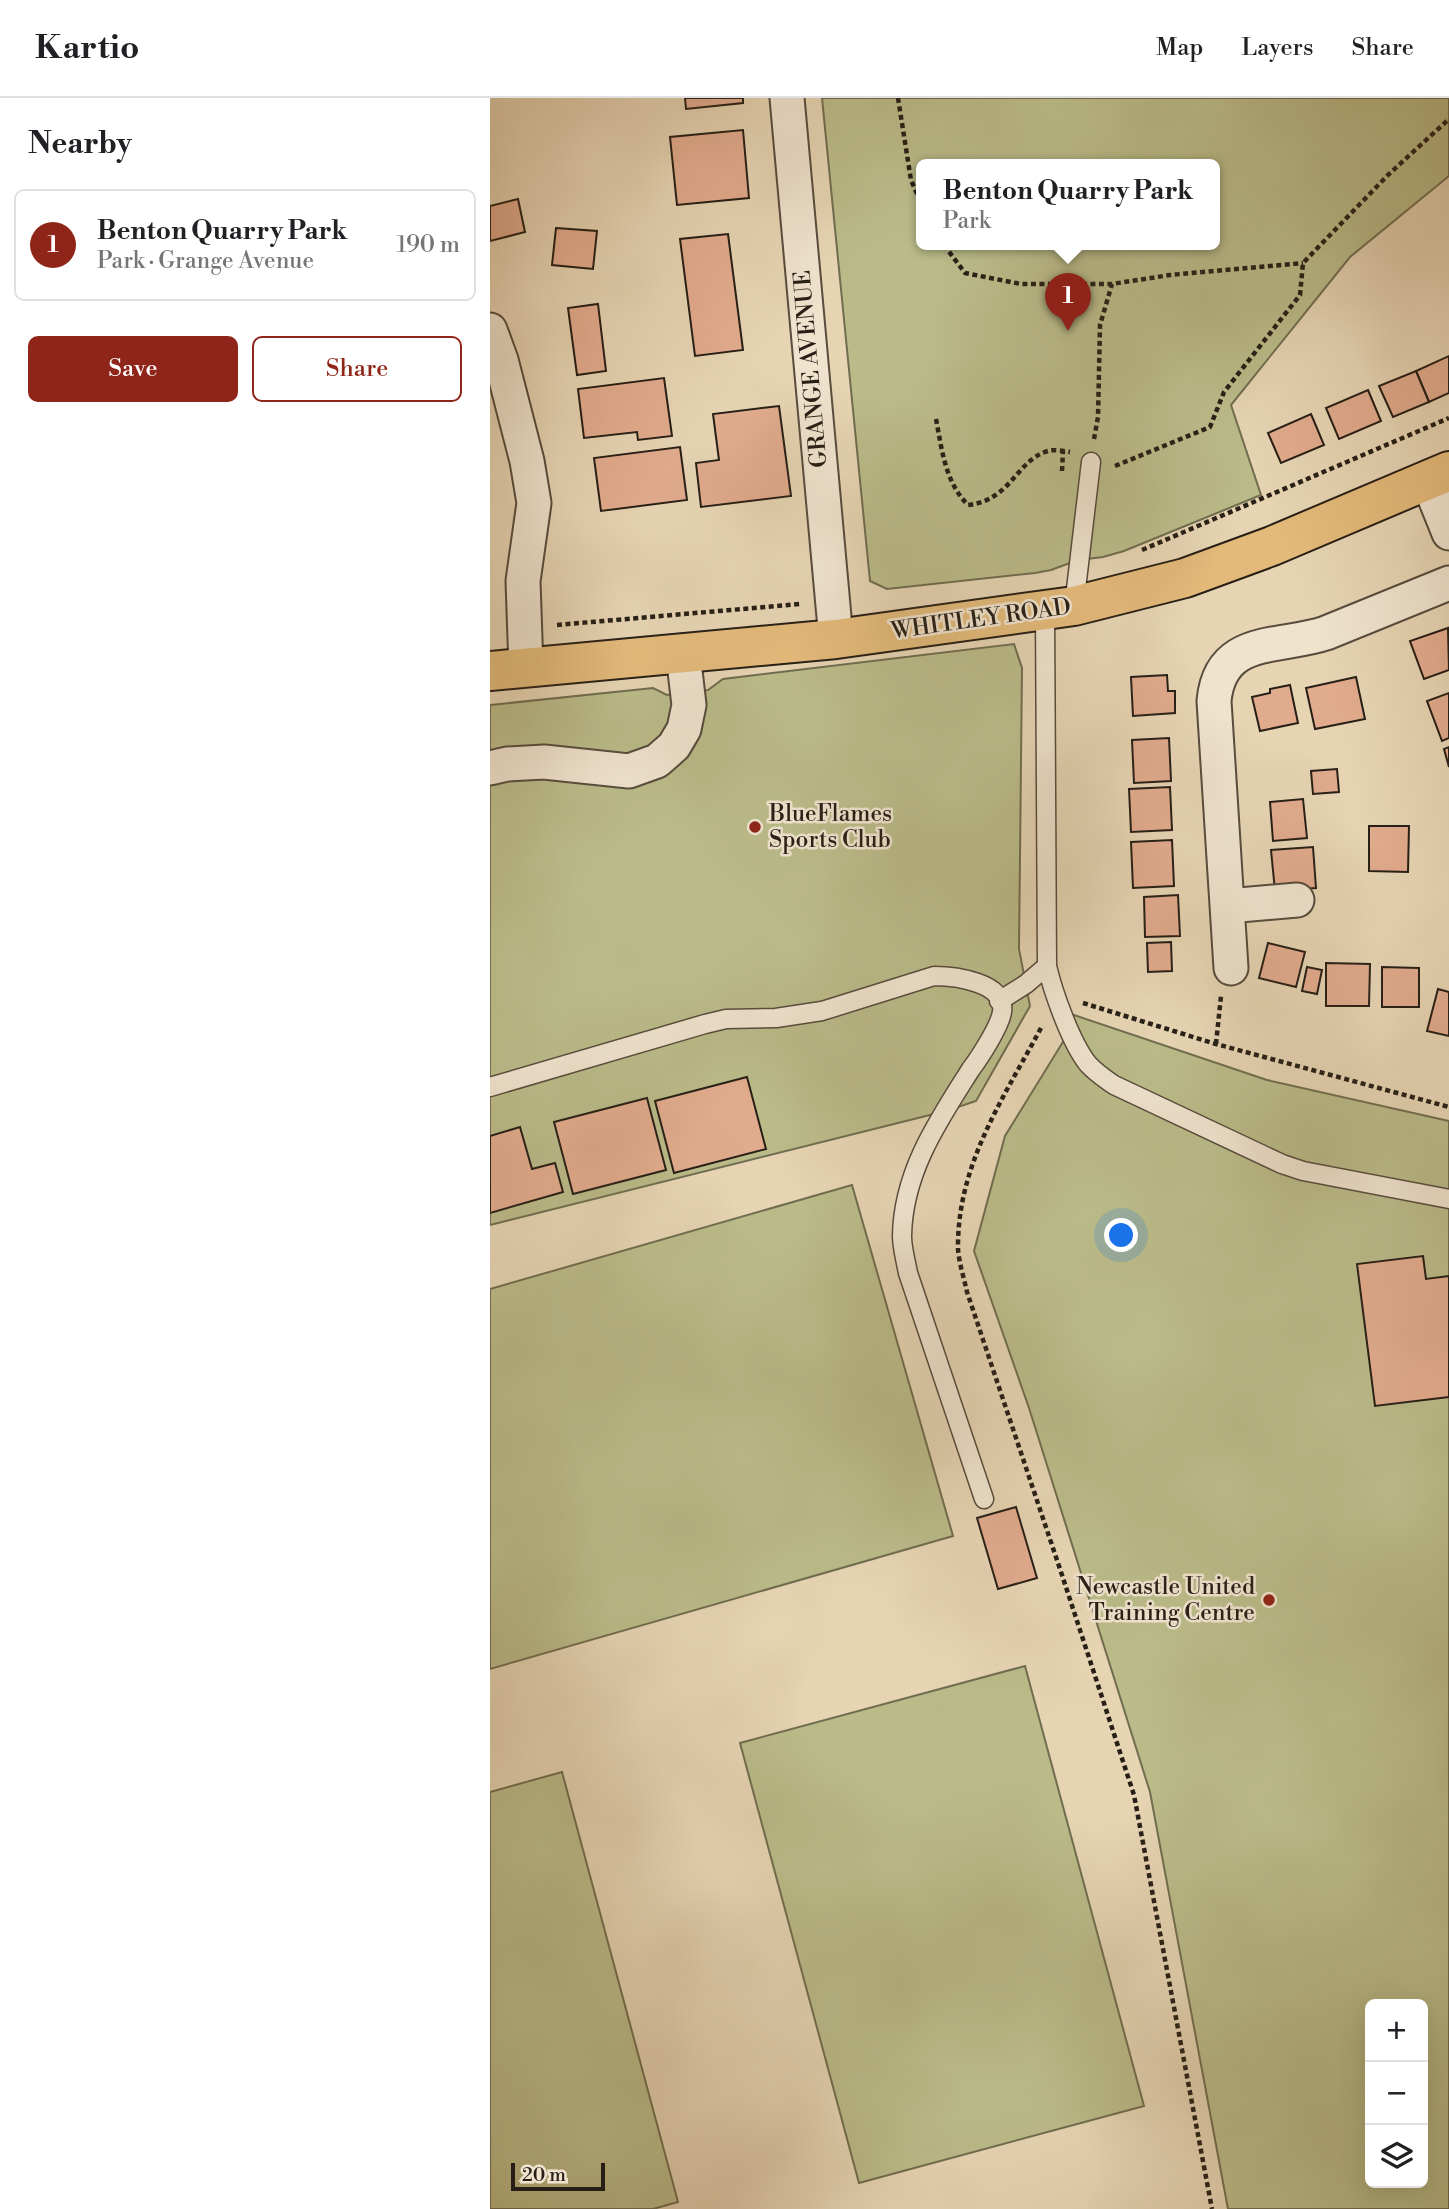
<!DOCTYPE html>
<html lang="en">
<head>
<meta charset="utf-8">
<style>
	body { margin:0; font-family:"Libre Bodoni",serif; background:#f2f2f2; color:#202124 }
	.controls { position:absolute; right:21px; bottom:21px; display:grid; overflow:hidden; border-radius:10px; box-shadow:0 7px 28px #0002 }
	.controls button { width:63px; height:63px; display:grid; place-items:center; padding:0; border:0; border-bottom:2px solid #e0e0e0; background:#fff; color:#202124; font:35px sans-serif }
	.scale { position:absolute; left:21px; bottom:18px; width:94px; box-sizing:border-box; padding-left:7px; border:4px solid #271f16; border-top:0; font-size:19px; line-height:24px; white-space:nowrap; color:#271f16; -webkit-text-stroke:5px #efe3ce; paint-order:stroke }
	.you { position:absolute; left:632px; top:1138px; width:24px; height:24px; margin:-18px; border:5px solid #fff; border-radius:50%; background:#1a73e8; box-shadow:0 0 0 10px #1a73e833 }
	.badge { display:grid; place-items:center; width:46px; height:46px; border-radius:50%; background:#8f2418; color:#fff; font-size:23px; font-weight:700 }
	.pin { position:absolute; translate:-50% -58px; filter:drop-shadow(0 2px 4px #0008) }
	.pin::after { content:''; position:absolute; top:37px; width:24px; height:21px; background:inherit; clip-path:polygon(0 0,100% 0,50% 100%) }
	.popup { position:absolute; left:426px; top:61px; width:304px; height:91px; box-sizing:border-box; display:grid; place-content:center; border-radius:10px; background:#fff; filter:drop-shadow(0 2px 5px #0005); font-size:23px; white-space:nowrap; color:#757577 }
	.popup b { font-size:26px; color:#202124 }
	.popup::after { content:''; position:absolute; left:50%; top:100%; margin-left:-14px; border:14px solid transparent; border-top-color:#fff }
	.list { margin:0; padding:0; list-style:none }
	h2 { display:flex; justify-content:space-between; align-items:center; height:91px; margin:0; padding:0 28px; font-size:30px }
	h2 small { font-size:23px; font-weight:400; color:#757577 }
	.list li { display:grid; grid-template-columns:46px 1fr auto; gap:21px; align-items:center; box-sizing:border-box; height:112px; margin:0 14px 14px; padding:0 14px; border:2px solid #e0e0e0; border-radius:10px }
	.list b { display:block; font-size:26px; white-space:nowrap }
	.list p { margin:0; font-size:23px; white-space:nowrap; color:#757577 }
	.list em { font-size:23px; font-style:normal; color:#757577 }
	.actions { display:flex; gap:14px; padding:21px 28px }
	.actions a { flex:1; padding:16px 0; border:2px solid #8f2418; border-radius:10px; text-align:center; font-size:24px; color:#8f2418 }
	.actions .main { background:#8f2418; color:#fff }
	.icon { flex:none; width:38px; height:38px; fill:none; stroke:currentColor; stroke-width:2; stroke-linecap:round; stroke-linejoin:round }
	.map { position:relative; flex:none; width:959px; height:2111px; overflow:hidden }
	header { display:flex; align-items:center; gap:42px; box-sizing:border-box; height:98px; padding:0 35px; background:#fff; border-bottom:2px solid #e0e0e0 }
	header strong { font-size:33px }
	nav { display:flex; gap:38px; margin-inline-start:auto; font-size:24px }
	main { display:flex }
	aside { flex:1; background:#fff }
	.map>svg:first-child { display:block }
	.green { fill:#babb89; stroke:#706d50; stroke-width:2; fill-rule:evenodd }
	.building { fill:#e1ab8d; stroke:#271f16; stroke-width:2 }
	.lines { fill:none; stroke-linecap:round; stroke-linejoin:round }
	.service-casing { stroke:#574c3d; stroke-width:21 }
	.minor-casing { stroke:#574c3d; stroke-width:37 }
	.primary-casing { stroke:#271f16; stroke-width:42 }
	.path { stroke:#271f16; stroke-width:4.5; stroke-dasharray:5 3.5; stroke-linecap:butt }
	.service { stroke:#efe3ce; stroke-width:18 }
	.minor { stroke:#efe3ce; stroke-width:33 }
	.primary { stroke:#e3ba7a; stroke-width:38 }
	.poi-dot { fill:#8f2418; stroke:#efe3ce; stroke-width:2.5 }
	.labels { text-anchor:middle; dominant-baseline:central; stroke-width:5; stroke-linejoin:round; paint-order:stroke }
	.street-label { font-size:23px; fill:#271f16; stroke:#efe3ce }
	.poi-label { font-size:23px; fill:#271f16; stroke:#efe3ce; text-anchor:start }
</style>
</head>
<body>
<header>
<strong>Kartio</strong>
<nav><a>Map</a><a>Layers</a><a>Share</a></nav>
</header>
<main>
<aside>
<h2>Nearby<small></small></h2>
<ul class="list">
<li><span class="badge">1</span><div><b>Benton Quarry Park</b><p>Park · Grange Avenue</p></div><em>190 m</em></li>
</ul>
<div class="actions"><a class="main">Save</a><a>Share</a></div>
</aside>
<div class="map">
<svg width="959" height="2111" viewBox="0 0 959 2111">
	<rect width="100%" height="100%" fill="#e6d4b3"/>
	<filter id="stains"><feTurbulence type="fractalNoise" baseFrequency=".00286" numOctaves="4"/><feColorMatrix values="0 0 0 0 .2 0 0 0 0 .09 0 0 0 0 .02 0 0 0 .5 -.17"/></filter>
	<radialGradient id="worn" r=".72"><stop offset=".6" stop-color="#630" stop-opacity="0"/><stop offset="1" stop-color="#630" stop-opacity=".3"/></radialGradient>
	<!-- green -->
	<g class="green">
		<path d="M 332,0 L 959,0 L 959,78 L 860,159 L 741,307 L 771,397 L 634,453 L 613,459 L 588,462 L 561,472 L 545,475 L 397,491 L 380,483 ZM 431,67 L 725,67 L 725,147 L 431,147 Z"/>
		<path d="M 524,546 L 532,570 L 529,851 L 540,908 L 486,1003 L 456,1013 L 0,1127 L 0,607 L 163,590 L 177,597 L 218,592 L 233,581 Z"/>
		<path d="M 578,915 L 777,982 L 959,1023 L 959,2111 L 738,2111 L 660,1694 L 539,1310 L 484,1153 L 515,1038 L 576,939 ZM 880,1906 L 933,1906 L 933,2085 L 880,2085 Z"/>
		<path d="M 362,1087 L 463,1438 L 0,1571 L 0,1191 Z"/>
		<path d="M 535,1568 L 654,2008 L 369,2085 L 250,1645 Z"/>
		<path d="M 72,1674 L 188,2104 L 163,2111 L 0,2111 L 0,1694 Z"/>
	</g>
	<!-- building -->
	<g class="building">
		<path d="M 195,0 L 253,0 L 253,5 L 196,11 Z"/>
		<path d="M 253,32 L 259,100 L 187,107 L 180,39 Z"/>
		<path d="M 28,101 L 35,134 L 0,143 L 0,108 Z"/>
		<path d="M 66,130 L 107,133 L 103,171 L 62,167 Z"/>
		<path d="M 238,136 L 253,252 L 205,258 L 190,141 Z"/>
		<path d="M 108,206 L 116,273 L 87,277 L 78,210 Z"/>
		<path d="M 959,258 L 959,295 L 939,304 L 926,273 Z"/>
		<path d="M 926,273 L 939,304 L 903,319 L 889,288 Z"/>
		<path d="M 174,280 L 182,338 L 148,342 L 147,334 L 94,340 L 88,291 Z"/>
		<path d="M 878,292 L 891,323 L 849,341 L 836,310 Z"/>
		<path d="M 289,308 L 301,398 L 211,409 L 206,365 L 229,362 L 223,316 Z"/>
		<path d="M 821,316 L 834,347 L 791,365 L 778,335 Z"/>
		<path d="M 190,349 L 197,402 L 111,413 L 104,360 Z"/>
		<path d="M 958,530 L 959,572 L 934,581 L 920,543 Z"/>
		<path d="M 677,577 L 678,593 L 685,593 L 685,615 L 643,618 L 641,579 Z"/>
		<path d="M 866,579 L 875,621 L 825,631 L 816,590 Z"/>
		<path d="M 800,587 L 808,625 L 770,633 L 762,599 L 780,595 L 780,591 Z"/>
		<path d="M 959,595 L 959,640 L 952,643 L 937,603 Z"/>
		<path d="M 679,640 L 681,683 L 644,685 L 642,642 Z"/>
		<path d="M 959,649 L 959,669 L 954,651 Z"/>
		<path d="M 847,671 L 849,694 L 823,696 L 821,673 Z"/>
		<path d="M 680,689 L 682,732 L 641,734 L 639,691 Z"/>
		<path d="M 813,701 L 817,740 L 783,743 L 780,704 Z"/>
		<path d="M 879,728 L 919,728 L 918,774 L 879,773 Z"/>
		<path d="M 682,742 L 684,788 L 643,790 L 641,744 Z"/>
		<path d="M 823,749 L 826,790 L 785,793 L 781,752 Z"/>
		<path d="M 688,797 L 690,838 L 655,839 L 654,799 Z"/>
		<path d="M 681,844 L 682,873 L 658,874 L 657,845 Z"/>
		<path d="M 778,845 L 815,854 L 806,889 L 769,880 Z"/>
		<path d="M 836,865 L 880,866 L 879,908 L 836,908 Z"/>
		<path d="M 817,869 L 832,872 L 827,896 L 812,893 Z"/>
		<path d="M 892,869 L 929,870 L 929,909 L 892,909 Z"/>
		<path d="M 948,891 L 959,894 L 959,938 L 937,933 Z"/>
		<path d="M 257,979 L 276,1051 L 184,1075 L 165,1003 Z"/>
		<path d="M 157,1000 L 176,1072 L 83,1096 L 64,1024 Z"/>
		<path d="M 30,1029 L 42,1071 L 65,1065 L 73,1094 L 0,1115 L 0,1038 Z"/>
		<path d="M 933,1158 L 936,1181 L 959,1178 L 959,1299 L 885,1308 L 867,1166 Z"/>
		<path d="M 526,1409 L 547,1480 L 508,1491 L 487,1420 Z"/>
	</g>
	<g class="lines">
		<defs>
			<g id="service">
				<path d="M 584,508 L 601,364"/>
				<path d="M 555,513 L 557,868 C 563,894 581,945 598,966 C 606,975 614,980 624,987 L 792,1066 L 813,1073 L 959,1101"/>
				<path d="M 509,903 L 536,886 L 557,868"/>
				<path d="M 0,989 L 215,926 L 236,921 L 286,920 L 332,913 L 444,878 C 463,878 517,884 512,914 C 510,928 490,959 481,971 C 448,1023 413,1074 412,1138 C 412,1150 416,1164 418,1175 L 494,1401"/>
			</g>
			<g id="minor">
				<path d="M 297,0 L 346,541"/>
				<path d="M 0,232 L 11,262 L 37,363 L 44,405 L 33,483 L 36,570"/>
				<path d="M 938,383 L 959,435"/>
				<path d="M 0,670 L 17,666 L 54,664 L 139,673 L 167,663 L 184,648 L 194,631 L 199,607 L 193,556"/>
				<path d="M 738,808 L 807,802"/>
				<path d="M 741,870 L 724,603 C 730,537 789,551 836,535 L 959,485"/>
			</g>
			<path id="primary" d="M 0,573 L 346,541 L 584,508 L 695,480 L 782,448 L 959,373"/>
		</defs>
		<!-- service casing -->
		<use href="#service" class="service-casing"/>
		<!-- minor casing -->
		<use href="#minor" class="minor-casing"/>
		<!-- primary casing -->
		<use href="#primary" class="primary-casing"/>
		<!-- path -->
		<g class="path">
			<path d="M 408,0 L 421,82 L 431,105"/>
			<path d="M 454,147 L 475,175 L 531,186 L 622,186 L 680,177 L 813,165"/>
			<path d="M 446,321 C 452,352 455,384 478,407 C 522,402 526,362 558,353 C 564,351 574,353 580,354"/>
			<path d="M 604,341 L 608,319 L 610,227 L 622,186"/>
			<path d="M 625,368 L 720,329 L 734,294 L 810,197 L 813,165 L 898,77 L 959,21"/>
			<path d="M 572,373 L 573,353"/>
			<path d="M 652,452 L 959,320"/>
			<path d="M 67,527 L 310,506"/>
			<path d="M 593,905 L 726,946 L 959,1009"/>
			<path d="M 551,930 C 513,1001 467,1067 468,1151 C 469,1165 474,1180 477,1194 L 571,1474 L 644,1697 L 722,2111"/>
			<path d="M 726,946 L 731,898"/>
		</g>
		<!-- service -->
		<use href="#service" class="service"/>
		<!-- minor -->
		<use href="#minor" class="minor"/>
		<!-- primary -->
		<use href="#primary" class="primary"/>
	</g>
	<!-- markers -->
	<g class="poi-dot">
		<circle cx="265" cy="729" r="7"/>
		<circle cx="779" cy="1502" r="7"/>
	</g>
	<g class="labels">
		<!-- street labels -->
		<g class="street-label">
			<text transform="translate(321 271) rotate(-95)">GRANGE AVENUE</text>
			<text transform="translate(491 521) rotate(-8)">WHITLEY ROAD</text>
		</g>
		<!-- poi labels -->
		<g class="poi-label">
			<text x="279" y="716">BlueFlames<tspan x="279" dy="26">Sports Club</tspan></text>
			<text x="765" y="1489" text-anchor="end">Newcastle United<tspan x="765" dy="26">Training Centre</tspan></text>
		</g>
	</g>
	<rect width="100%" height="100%" filter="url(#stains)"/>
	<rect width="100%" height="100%" fill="url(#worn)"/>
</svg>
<div class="controls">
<button>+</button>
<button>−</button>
<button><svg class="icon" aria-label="layers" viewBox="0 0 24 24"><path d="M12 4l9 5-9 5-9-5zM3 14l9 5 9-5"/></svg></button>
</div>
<div class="scale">20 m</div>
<div class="you"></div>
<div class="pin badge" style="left:578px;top:233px">1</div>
<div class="popup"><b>Benton Quarry Park</b>Park</div>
</div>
</main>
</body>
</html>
